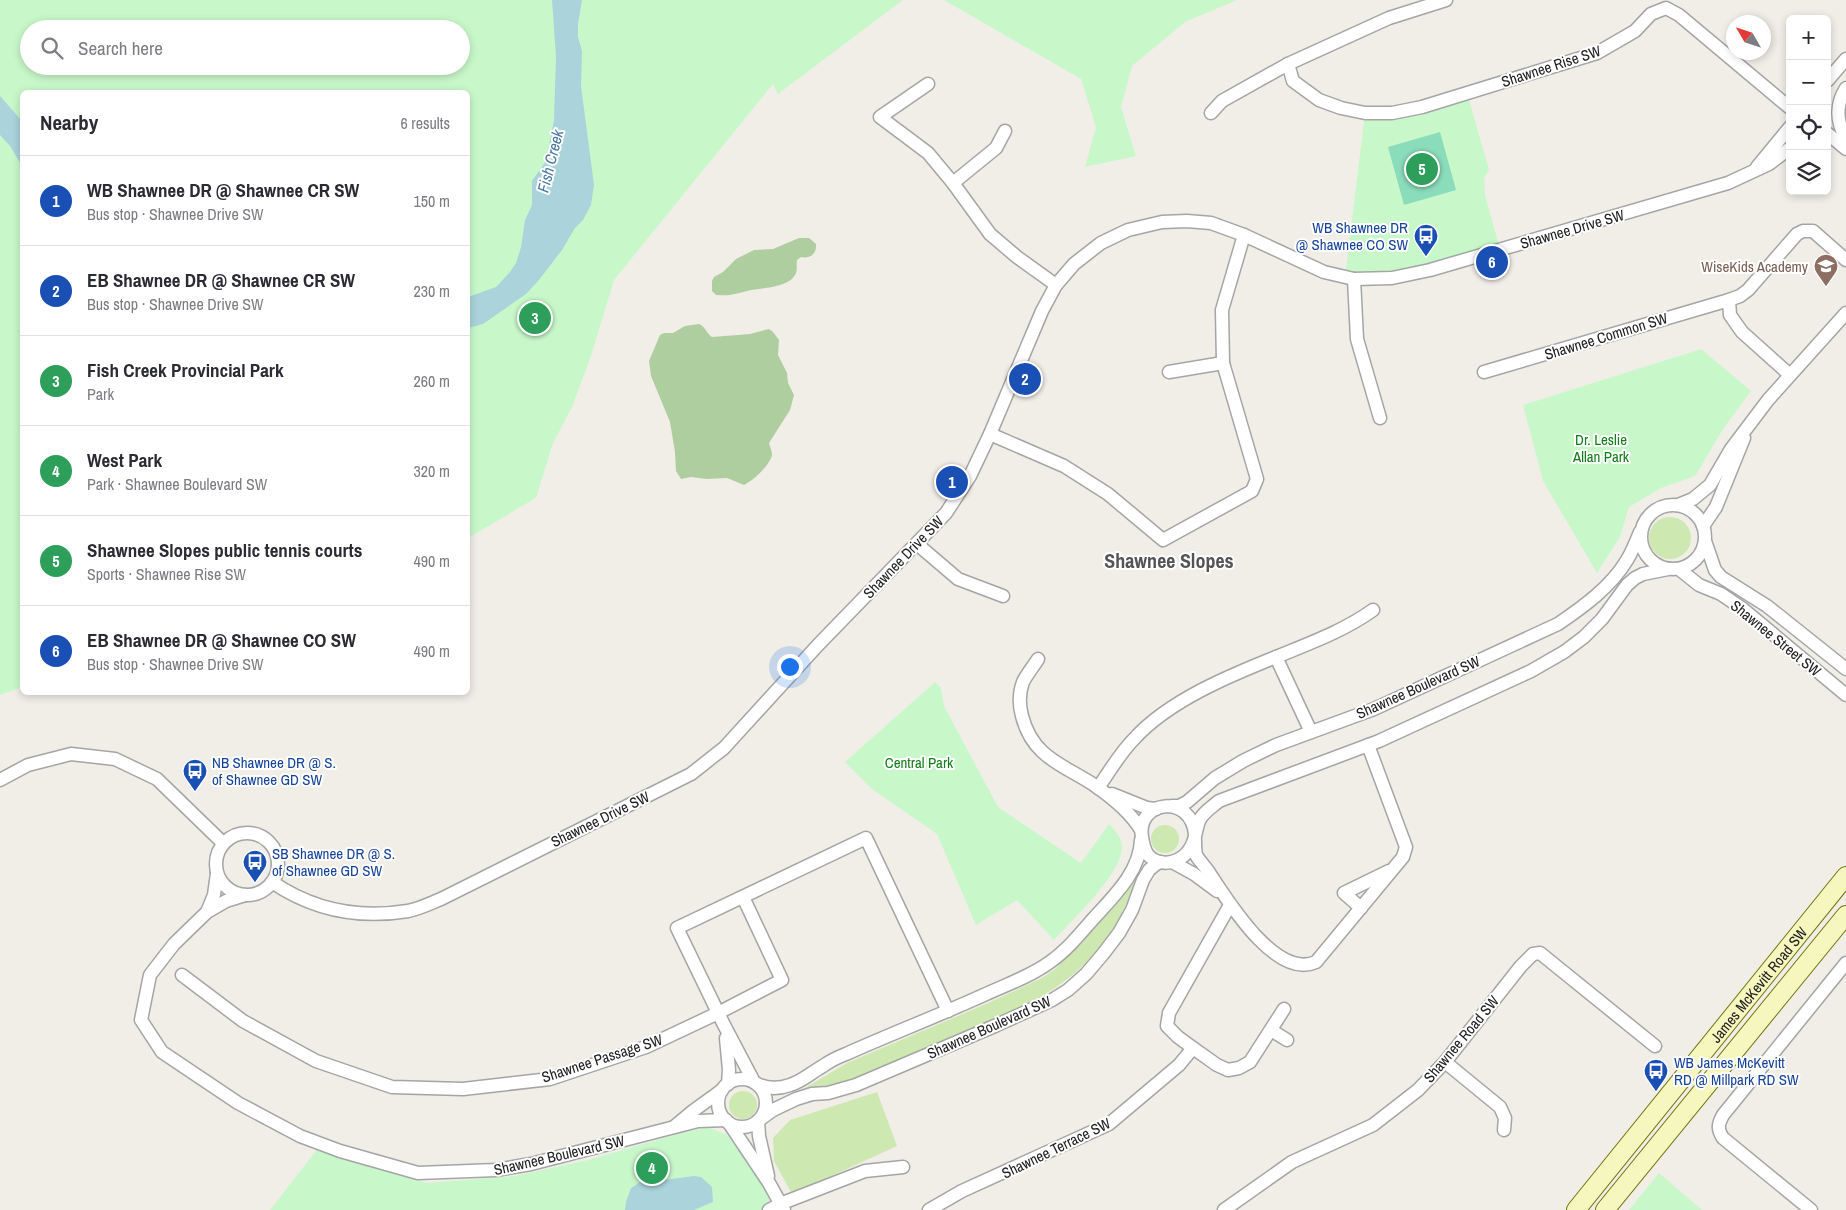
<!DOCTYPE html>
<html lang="en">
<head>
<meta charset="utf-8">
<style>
	body { margin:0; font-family:"Archivo Narrow",sans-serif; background:#f2f2f3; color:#2b2b33 }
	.controls { position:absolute; right:15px; top:15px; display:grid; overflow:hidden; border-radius:8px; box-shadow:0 2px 8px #0003 }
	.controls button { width:45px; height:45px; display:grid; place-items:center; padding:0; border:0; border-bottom:1px solid #e1e1e2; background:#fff; color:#2b2b33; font:25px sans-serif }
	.compass { position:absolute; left:1726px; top:15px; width:45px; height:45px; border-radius:50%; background:#fff; box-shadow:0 2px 8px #0003; rotate:309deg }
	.you { position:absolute; left:789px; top:666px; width:18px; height:18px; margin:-12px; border:4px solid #fff; border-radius:50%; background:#1a73e8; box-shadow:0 0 0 8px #1a73e833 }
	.badge { display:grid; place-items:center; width:32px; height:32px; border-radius:50%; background:#c9090f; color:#fff; font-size:16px; font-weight:700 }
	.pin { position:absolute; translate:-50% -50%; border:2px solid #fff; box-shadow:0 1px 5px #0006 }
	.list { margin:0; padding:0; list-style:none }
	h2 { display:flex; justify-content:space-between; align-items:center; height:65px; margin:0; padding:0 20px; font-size:21px }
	h2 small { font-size:16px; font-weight:400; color:#7c7c81 }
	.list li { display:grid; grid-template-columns:32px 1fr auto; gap:15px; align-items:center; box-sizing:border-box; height:90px; padding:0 20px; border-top:1px solid #e1e1e2 }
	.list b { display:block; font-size:19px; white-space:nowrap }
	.list p { margin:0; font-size:16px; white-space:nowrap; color:#7c7c81 }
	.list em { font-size:16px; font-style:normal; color:#7c7c81 }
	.icon { flex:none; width:28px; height:28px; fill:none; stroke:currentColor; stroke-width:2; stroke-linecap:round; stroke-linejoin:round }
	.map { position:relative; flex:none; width:1846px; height:1210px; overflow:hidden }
	.search { position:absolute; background:#fff; box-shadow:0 2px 8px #0003; left:20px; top:20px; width:450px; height:55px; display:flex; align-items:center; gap:12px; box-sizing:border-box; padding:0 18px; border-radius:28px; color:#7c7c81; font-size:19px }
	.panel { position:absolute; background:#fff; box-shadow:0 2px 8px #0003; left:20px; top:90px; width:450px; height:605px; border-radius:8px }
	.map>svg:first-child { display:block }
	.grass { fill:#cee8b1 }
	.forest { fill:#aece9f }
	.park { fill:#c8f8ca; fill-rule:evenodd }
	.pitch { fill:#8adcba }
	.water { fill:#abd3dc }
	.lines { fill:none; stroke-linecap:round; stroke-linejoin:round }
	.minor-casing { stroke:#a5a5a5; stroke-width:15 }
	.secondary-casing { stroke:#6e760a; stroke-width:20 }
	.minor { stroke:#fff; stroke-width:12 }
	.secondary { stroke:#f6f7bf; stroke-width:18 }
	.labels { text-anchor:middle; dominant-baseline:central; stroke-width:4; stroke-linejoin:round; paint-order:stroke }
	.street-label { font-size:15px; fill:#212121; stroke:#fff }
	.transit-label { font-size:15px; fill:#164399; stroke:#fff; text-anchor:start }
	.education-label { font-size:15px; fill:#785e54; stroke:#fff; text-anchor:end }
	.park-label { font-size:15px; fill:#117d16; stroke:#fff }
	.water-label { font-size:16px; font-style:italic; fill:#4a779e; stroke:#fff }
	.district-label { font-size:20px; font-weight:bold; fill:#545454; stroke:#fff }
</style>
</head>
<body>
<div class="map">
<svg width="1846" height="1210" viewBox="0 0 1846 1210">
	<rect width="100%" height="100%" fill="#f1eee8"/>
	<!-- grass -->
	<g class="grass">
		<circle cx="1670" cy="538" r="21"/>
		<circle cx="1165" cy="839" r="14"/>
		<path d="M 1134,877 L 1136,878 C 1116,939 1082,976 1026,1005 L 854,1078 L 827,1087 L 804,1091 L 803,1089 L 847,1063 L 986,1004 L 1042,978 L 1055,969 L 1078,946 L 1118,902 Z"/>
		<circle cx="743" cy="1105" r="14"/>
		<path d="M 877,1092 L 897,1146 L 792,1194 L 774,1161 L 773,1138 L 790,1120 Z"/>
	</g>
	<!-- forest -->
	<g class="forest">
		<path d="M 799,238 L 809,238 L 816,244 C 817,254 810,259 801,257 L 797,260 C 796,265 798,270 795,275 C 788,288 759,288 747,291 C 734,294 731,296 716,295 L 712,291 L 712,281 L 714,277 L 723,272 L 736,259 L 754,250 L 773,249 Z"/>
		<path d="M 699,324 C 706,327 706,333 712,337 L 750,334 L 769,329 L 773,332 L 779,340 L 778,355 L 787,373 L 788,383 L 794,395 L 790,410 L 769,443 C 770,447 772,451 772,455 C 770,465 753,481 744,485 L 727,478 L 707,479 L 691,477 L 681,479 L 676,471 L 675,452 L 670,422 L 651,376 L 649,361 L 660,335 L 664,333 L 673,333 L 685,326 Z"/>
	</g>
	<!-- park -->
	<g class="park">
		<path d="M 0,0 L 903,0 L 778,94 L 773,84 L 614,280 L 591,356 L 572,407 L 553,443 L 536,498 L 468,538 L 468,92 L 22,92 L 22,687 L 0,695 ZM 29,29 L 461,29 L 461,66 L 29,66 Z"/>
		<path d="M 944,0 L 1237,0 L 1185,22 L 1132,66 L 1121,107 L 1136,156 L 1085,167 L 1096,127 L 1081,79 Z"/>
		<path d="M 1467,93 L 1489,170 L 1484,178 L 1485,195 L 1500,249 L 1430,270 L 1345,277 L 1365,113 Z"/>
		<path d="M 1701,349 L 1751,391 L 1723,429 L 1695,476 L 1661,488 L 1629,507 L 1620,537 L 1597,573 L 1543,481 L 1523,405 Z"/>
		<path d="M 935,682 L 941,688 L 944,706 L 998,807 L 1081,863 L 1109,824 C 1115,830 1122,838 1122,847 C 1122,874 1072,920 1054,940 L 1017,900 L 976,925 L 937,834 L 872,789 L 845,762 Z"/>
		<path d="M 708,1127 L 727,1135 L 778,1201 L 768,1210 L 270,1210 L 319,1147 L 426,1183 L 515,1176 L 588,1160 L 678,1134 Z"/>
		<path d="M 1659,1173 L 1702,1210 L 1629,1210 Z"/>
	</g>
	<!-- pitch -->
	<path class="pitch" d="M 1440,132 L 1456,190 L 1404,205 L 1388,147 Z"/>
	<!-- water -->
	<g class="water">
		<path d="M 552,0 L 582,0 L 578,24 L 578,37 L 582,51 L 581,86 L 594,185 L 591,205 L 583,220 L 575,228 L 562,250 L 539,280 L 526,294 L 483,324 L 468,328 L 468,297 L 496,287 L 510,272 L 516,263 L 521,247 L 525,220 L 532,205 L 532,181 L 546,161 L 554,120 L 556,57 Z"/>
		<path d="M 0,96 L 22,121 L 22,166 L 10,146 L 0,135 Z"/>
		<path d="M 694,1176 L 701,1177 L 712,1187 L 713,1202 L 694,1210 L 625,1210 L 626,1202 L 631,1188 L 644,1180 L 664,1180 Z"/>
	</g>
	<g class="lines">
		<defs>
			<g id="minor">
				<path d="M 1288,64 L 1293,81 L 1319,100 L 1341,108 L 1365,113 L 1392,113 L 1422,107 L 1597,53 L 1635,31 L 1651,14 L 1666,8 L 1679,15 L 1790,108"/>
				<path d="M 1827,81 L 1846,59"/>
				<path d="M 928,84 L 880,117 L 928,153 L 953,183 L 990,234 L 1017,257 L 1056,285"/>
				<path d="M 1846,88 C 1835,105 1837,123 1846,139"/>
				<path d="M 1211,113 L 1222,101 L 1288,64 L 1389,18 L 1446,0"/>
				<path d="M 1827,133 L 1846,149"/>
				<path d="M 1757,167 L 1790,127"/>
				<path d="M 953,183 L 996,148 L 1005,131"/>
				<path d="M 1354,279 L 1357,339 L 1380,418"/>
				<path d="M 1169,372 L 1223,363"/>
				<path d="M 1484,372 L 1729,300"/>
				<path d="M 1790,375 L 1742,332 L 1730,315 L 1729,300 L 1740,296 L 1748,290 L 1797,234 L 1803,231 L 1813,231 L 1846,260"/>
				<path d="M 990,434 L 1064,466 L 1108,494 L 1163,540 L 1252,491 L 1257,479 L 1223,363 L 1222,310 L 1244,235"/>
				<circle cx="1673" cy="537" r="32"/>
				<path d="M 1678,505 L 1693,499 L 1710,485 L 1731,449 L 1768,400 L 1846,313"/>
				<path d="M 1703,526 L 1716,507 L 1744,438"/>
				<path d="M 1705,541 L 1715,570 L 1721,577 L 1767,606 L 1846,669"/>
				<path d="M 917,544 L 958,579 L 1003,596"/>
				<path d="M 1679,569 L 1699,585 L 1721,594 L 1743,609 L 1846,695"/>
				<path d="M 1276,657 L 1311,732"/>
				<path d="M 1038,659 C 1033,667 1027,674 1023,682 C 1019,693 1019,705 1022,716 C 1033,759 1065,765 1097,787 C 1114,799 1131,813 1141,830"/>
				<path d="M 0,780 L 28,765 L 71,754 L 115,759 L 157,779 L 223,843"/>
				<path d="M 1098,788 C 1109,772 1120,753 1134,739 C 1169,700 1233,674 1281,655 C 1313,642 1345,630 1373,610"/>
				<path d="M 1112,794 L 1147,808 L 1156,809"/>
				<path d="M 1172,806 L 1179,806 L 1187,802 L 1215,778 L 1243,761 L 1276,745 L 1374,709 L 1558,624 C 1583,607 1611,587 1627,560 C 1632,552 1636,542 1640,532"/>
				<circle cx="247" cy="864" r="31"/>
				<path d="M 1195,835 C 1192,793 1136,800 1142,837 C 1143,844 1144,850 1148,855 C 1162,870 1185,861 1192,845 C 1196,837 1196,827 1200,819 C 1205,811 1212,807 1219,801 L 1379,741 L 1531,671 L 1564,652 L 1584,637 L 1602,619 L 1627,585 L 1635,578 L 1643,574 L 1668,569"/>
				<path d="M 1195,840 C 1195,844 1195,851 1196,855 C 1200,862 1206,867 1210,874 C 1228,901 1276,980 1316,962 L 1403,857 L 1406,847 L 1368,745"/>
				<path d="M 1174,863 L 1194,874 L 1217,891"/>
				<path d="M 272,882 C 313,910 359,919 408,911 C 419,909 431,903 441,899 L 691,774 L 724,748 L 818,645 L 946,513 L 970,476 L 990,434 L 1042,311 L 1056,285 L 1074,264 L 1101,243 L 1128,230 L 1162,222 L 1187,221 L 1211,223 L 1244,235 L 1324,272 L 1354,279 L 1392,278 L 1430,270 L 1728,183 L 1769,164 L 1790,148"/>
				<path d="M 245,895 L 226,901 L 207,912 L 174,944 L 150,975 L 141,1020 L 162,1052 L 238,1103 L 300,1136 L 340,1151 L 418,1173 L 496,1170 L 531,1164 L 698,1121 L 726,1120"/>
				<path d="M 1230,905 L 1169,1013 L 1167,1026 L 1178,1037 L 1193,1048 L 1217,1065 L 1228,1070 L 1239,1068 L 1250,1062 L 1284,1009"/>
				<path d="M 1361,908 L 1344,893 L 1389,871"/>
				<path d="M 207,912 L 214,895 L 217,873"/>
				<path d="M 182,975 L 243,1021 L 316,1061 L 392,1087 L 463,1089 L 550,1079 L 646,1047 L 718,1013 L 782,980 L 743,897"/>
				<path d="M 1271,1030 L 1287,1040"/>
				<path d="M 726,1038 L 729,1070 L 728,1084"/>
				<path d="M 1445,1062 L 1500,1107 L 1505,1118 L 1504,1130"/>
				<circle cx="742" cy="1103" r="24"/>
				<path d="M 754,1082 L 723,1023 L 677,928 L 866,838 L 948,1011"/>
				<path d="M 757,1084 C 768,1089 779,1089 790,1085 C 803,1081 812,1072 823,1066 C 830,1061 838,1057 846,1054 C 893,1033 940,1015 986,994 C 1008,984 1031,976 1050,962 C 1067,950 1080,934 1093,919 C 1113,897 1140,872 1141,840"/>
				<path d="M 759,1120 L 773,1110 L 796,1099 L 812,1094 L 828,1093 L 856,1085 L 997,1025 L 1052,1000 L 1068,990 L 1086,974 L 1103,954 L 1119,933 L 1132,910 L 1143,880 L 1149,870 L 1156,864 L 1161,862"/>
				<path d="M 758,1121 L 759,1136 L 768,1176"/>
				<path d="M 729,1123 L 769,1183 L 784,1210"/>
				<path d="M 675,1126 L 693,1111 L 722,1090"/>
				<path d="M 769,1210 L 780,1204 L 865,1171 L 903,1167"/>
				<path d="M 929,1210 L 962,1191 L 1109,1124 L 1179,1065 L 1193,1048"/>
				<path d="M 1224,1210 L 1292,1162 L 1373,1125 L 1418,1090 L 1445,1062 L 1521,966 L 1533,954 L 1540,953 L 1655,1046"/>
				<path d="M 1811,1210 L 1723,1138 C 1717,1129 1718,1124 1723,1115 L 1846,963"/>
			</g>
			<g id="secondary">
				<path id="s1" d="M 1576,1210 L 1846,876"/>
				<path d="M 1605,1210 L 1846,915"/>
			</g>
		</defs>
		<!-- minor casing -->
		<use href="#minor" class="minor-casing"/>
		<!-- secondary casing -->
		<use href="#secondary" class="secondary-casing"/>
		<!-- minor -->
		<use href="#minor" class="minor"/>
		<!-- secondary -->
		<use href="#secondary" class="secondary"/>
	</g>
	<!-- icons -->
	<defs>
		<symbol id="bus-pin" viewBox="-11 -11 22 30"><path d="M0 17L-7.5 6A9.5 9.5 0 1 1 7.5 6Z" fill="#1a4fb4" stroke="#fff"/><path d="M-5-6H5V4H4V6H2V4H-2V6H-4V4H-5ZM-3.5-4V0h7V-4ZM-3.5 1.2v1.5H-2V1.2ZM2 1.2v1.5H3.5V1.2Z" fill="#fff"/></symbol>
		<symbol id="school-pin" viewBox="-11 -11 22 30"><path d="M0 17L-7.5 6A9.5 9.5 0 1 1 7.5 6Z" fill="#8d6e63" stroke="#fff"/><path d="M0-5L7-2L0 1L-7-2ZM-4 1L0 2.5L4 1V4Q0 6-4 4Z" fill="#fff"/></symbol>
	</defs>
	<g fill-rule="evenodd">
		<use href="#bus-pin" x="1412" y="222" width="28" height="38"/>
		<use href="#school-pin" x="1812" y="252" width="28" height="38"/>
		<use href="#bus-pin" x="181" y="757" width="28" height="38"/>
		<use href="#bus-pin" x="241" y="848" width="28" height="38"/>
		<use href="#bus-pin" x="1642" y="1057" width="28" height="38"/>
	</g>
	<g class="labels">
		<!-- street labels -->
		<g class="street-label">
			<text transform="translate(1551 66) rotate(-18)">Shawnee Rise SW</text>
			<text transform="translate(1572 229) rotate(-16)">Shawnee Drive SW</text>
			<text transform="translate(1606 336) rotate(-17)">Shawnee Common SW</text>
			<text transform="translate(903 557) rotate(-46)">Shawnee Drive SW</text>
			<text transform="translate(1776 638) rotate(39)">Shawnee Street SW</text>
			<text transform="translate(1418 687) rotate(-24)">Shawnee Boulevard SW</text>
			<text transform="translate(600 819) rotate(-26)">Shawnee Drive SW</text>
			<text stroke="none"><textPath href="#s1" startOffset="290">James McKevitt Road SW</textPath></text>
			<text transform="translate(989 1027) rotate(-24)">Shawnee Boulevard SW</text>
			<text transform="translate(1461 1039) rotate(-50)">Shawnee Road SW</text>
			<text transform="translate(602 1058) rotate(-18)">Shawnee Passage SW</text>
			<text transform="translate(1056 1148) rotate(-26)">Shawnee Terrace SW</text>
			<text transform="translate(559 1155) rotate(-13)">Shawnee Boulevard SW</text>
		</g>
		<!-- transit labels -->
		<g class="transit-label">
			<text x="1408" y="227" text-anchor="end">WB Shawnee DR<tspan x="1408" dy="17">@ Shawnee CO SW</tspan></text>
			<text x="212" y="762">NB Shawnee DR @ S.<tspan x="212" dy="17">of Shawnee GD SW</tspan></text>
			<text x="272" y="853">SB Shawnee DR @ S.<tspan x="272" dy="17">of Shawnee GD SW</tspan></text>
			<text x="1674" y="1062">WB James McKevitt<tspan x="1674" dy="17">RD @ Millpark RD SW</tspan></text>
		</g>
		<!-- education labels -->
		<g class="education-label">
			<text x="1808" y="266">WiseKids Academy</text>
		</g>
		<!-- park labels -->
		<g class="park-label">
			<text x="1601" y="439">Dr. Leslie<tspan x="1601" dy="17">Allan Park</tspan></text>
			<text x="919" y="762">Central Park</text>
		</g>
		<!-- water labels -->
		<g class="water-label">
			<text transform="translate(550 161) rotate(-76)">Fish Creek</text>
		</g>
		<!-- district labels -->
		<g class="district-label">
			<text x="1169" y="560">Shawnee Slopes</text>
		</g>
	</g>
</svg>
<div class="controls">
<button>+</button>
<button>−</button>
<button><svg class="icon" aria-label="locate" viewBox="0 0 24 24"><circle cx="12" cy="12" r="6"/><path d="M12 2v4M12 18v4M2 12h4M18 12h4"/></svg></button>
<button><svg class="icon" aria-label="layers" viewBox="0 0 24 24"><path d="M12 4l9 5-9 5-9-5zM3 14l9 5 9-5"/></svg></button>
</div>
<svg class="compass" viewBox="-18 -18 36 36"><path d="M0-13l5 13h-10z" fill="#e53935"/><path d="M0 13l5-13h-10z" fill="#7c7c81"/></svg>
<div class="you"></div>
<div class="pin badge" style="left:952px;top:482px;background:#1a4fb4">1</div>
<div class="pin badge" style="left:1025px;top:379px;background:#1a4fb4">2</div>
<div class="pin badge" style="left:535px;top:318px;background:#2e9e5b">3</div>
<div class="pin badge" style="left:652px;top:1168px;background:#2e9e5b">4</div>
<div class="pin badge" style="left:1422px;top:169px;background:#2e9e5b">5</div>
<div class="pin badge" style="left:1492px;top:262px;background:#1a4fb4">6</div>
<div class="search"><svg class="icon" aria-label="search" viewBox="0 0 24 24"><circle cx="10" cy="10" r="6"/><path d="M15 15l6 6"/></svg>Search here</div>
<section class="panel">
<h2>Nearby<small>6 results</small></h2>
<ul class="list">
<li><span class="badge" style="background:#1a4fb4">1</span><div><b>WB Shawnee DR @ Shawnee CR SW</b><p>Bus stop · Shawnee Drive SW</p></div><em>150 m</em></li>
<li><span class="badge" style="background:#1a4fb4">2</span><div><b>EB Shawnee DR @ Shawnee CR SW</b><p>Bus stop · Shawnee Drive SW</p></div><em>230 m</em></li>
<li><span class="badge" style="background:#2e9e5b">3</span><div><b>Fish Creek Provincial Park</b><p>Park</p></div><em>260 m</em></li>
<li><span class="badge" style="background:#2e9e5b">4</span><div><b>West Park</b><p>Park · Shawnee Boulevard SW</p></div><em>320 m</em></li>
<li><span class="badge" style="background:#2e9e5b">5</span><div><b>Shawnee Slopes public tennis courts</b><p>Sports · Shawnee Rise SW</p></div><em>490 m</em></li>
<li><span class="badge" style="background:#1a4fb4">6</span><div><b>EB Shawnee DR @ Shawnee CO SW</b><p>Bus stop · Shawnee Drive SW</p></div><em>490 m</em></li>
</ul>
</section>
</div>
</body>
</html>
